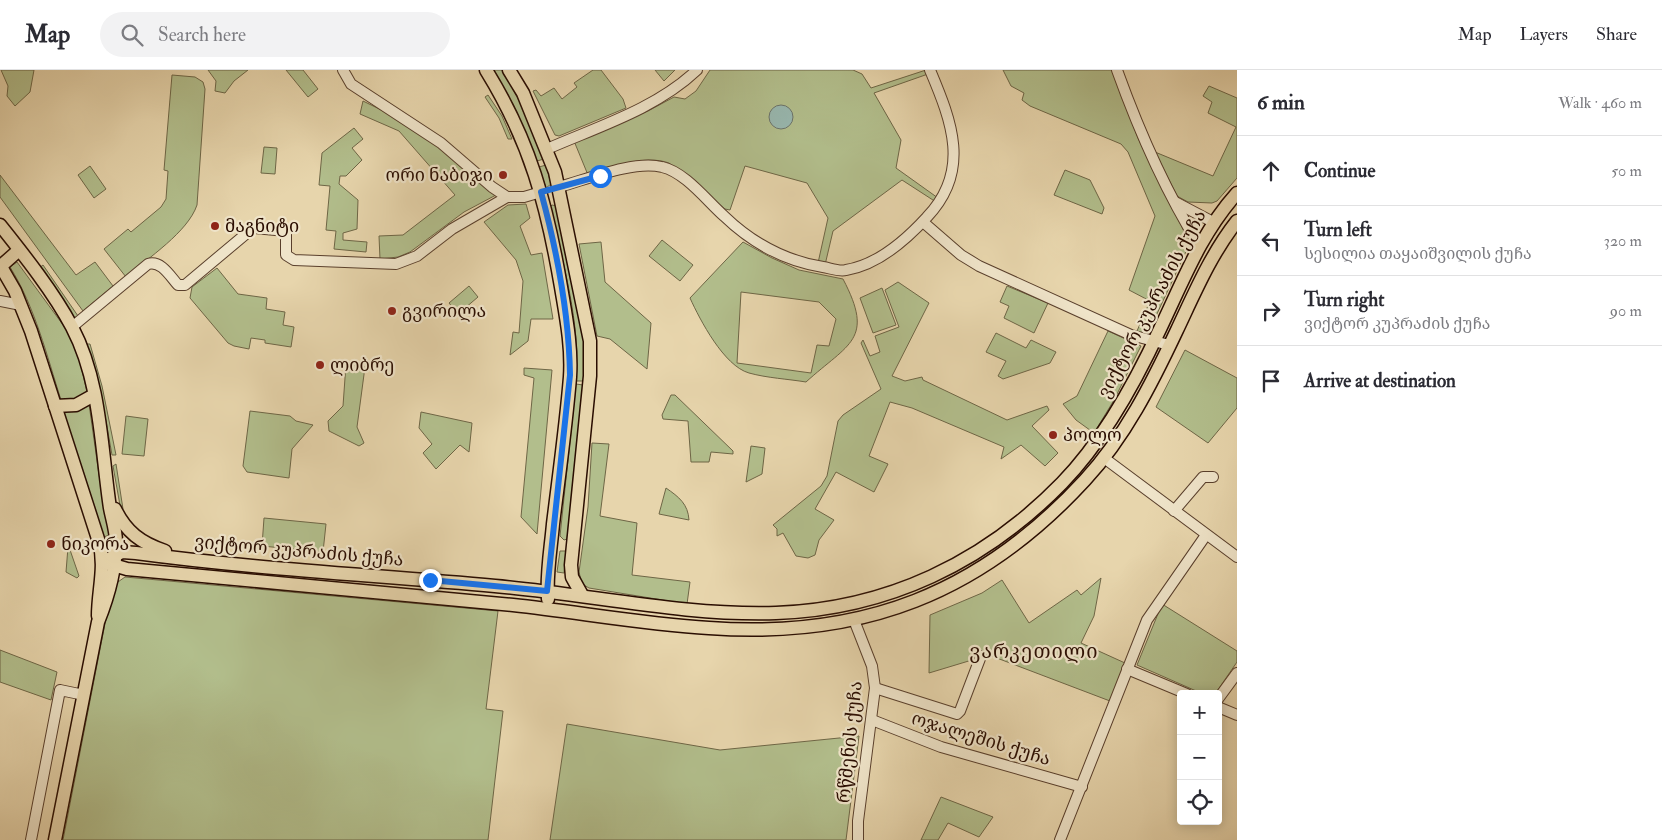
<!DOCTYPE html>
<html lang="en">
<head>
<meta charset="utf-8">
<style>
	body { margin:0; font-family:"IM FELL Double Pica","Noto Serif Georgian",serif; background:#f2f2f3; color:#2b2b33 }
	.controls { position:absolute; right:15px; bottom:15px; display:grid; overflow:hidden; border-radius:5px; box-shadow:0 2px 12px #0003 }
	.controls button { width:45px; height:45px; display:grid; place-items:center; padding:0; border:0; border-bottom:1px solid #e1e1e2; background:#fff; color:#2b2b33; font:25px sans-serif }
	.stop { position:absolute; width:15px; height:15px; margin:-11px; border:4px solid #1a73e8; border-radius:50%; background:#fff }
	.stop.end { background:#1a73e8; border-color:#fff; box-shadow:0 1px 5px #0008 }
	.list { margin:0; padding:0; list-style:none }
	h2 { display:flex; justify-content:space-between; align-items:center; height:65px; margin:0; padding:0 20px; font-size:21px }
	h2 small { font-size:16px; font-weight:400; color:#7c7c81 }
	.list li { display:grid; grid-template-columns:32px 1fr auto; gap:15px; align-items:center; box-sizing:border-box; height:70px; padding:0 20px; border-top:1px solid #e1e1e2 }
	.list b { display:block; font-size:19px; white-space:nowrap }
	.list p { margin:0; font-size:16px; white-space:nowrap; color:#7c7c81 }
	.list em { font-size:16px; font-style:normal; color:#7c7c81 }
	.icon { flex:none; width:28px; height:28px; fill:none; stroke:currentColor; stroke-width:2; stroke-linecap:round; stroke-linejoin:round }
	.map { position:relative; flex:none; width:1237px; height:770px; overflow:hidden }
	header { display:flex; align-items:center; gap:30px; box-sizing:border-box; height:70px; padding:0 25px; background:#fff; border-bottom:1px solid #e1e1e2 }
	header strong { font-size:24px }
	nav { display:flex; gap:28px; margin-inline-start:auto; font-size:18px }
	.search { width:350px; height:45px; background:#f2f2f3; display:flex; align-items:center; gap:12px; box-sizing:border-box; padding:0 18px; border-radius:28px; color:#7c7c81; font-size:19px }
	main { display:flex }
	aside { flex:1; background:#fff }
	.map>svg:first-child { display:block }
	.green { fill:#b2be8c; stroke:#6e6646; fill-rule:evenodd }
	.water { fill:#98b8b0; stroke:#6c746a }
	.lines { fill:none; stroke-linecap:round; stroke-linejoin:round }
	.minor-casing { stroke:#593f2c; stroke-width:12 }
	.major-casing { stroke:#2a0d01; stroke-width:15 }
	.minor { stroke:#efe4c9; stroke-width:10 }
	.major { stroke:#e7d5ac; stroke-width:12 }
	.route { stroke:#1a73e8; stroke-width:6 }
	.poi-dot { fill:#8f2418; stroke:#efe4c9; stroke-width:2 }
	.labels { text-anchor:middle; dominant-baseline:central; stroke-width:4.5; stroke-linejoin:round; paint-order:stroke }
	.poi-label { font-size:18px; fill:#2a0d01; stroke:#efe4c9; text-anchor:start }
	.street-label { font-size:18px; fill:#2a0d01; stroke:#efe4c9 }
	.quarter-label { font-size:20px; letter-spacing:1px; fill:#2a0d01; stroke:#efe4c9 }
</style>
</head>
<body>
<header>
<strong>Map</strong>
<div class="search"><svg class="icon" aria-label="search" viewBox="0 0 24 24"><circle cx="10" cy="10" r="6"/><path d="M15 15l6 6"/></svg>Search here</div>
<nav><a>Map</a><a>Layers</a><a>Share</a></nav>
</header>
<main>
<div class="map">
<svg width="1237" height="770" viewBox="0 0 1237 770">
	<rect width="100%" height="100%" fill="#e7d5ac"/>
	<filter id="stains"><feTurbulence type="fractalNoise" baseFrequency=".004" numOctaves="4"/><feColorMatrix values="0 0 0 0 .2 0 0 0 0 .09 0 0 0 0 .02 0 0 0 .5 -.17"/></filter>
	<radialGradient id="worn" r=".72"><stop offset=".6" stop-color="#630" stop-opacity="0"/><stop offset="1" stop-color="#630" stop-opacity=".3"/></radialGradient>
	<!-- green -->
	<g class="green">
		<path d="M 1,0 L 34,0 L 30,22 L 15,36 L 7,26 L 8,16 Z"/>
		<path d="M 208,0 L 248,0 L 234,11 L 225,23 L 215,21 L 216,11 Z"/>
		<path d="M 286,0 L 303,0 L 318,19 L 308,27 Z"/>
		<path d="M 492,0 L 502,0 C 520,28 531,58 544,89 L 537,91 L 513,34 Z"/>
		<path d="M 593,0 L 601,0 L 623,29 L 626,38 L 559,66 L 555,65 L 533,21 L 536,20 L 541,26 L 554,18 L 562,29 L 577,17 L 574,13 Z"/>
		<path d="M 655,0 L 675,0 L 664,11 Z"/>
		<path d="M 710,0 L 853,0 L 862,4 L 871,18 L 926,0 L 928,4 L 874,23 L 901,70 L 896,98 L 938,128 L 936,132 L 902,110 L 833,161 L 825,195 L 818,193 L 828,148 L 807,113 L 745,96 L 730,140 L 725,139 L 669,93 C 644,84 612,98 588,105 L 574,71 L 648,41 L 674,27 L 685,29 L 696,21 Z"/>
		<path d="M 1003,0 L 1112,0 L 1138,68 L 1185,163 L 1189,175 L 1149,261 L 1144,264 L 1137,261 L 1150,231 L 1129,220 L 1155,146 L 1128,82 L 1121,74 L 1030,36 L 1022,30 L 1024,23 L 1011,16 Z"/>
		<path d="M 172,5 L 195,7 L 203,12 L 205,19 L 197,135 C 188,162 148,188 126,207 L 104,179 L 128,159 L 131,162 L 161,137 L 166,129 L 168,101 L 164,100 Z"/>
		<path d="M 1209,16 L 1237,28 L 1237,108 L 1217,131 L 1212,133 L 1188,132 L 1177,126 L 1155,82 L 1213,106 L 1236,57 L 1208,43 L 1212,32 L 1203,26 Z"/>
		<path d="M 488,25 L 502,46 L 512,69 L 508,69 L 499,48 L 485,27 Z"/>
		<path d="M 363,31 L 414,56 L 496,125 L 464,142 L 410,182 L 398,187 L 380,189 L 379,166 L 403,165 L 455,125 L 399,61 L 360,44 Z"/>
		<path d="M 354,58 L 363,69 L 352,78 L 362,90 L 346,106 L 340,106 L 339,114 L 358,130 L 357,159 L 343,163 L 343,170 L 367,172 L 366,182 L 334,179 L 336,161 L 326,160 L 330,116 L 319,115 L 322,83 Z"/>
		<path d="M 264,77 L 277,78 L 275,104 L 261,103 Z"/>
		<path d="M 546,95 L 551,114 L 546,118 L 539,97 Z"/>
		<path d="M 90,96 L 106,119 L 94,128 L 78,105 Z"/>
		<path d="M 1065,100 L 1090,110 L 1104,138 L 1102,144 L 1054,125 Z"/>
		<path d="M 0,105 L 76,205 L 95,192 L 113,216 L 83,241 L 0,127 Z"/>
		<path d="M 526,134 L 530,148 L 520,156 L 531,185 L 542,183 L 553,249 L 531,249 L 528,271 L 510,285 L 513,262 L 519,263 L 523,211 L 516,190 L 484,152 L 508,135 Z"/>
		<path d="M 552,135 L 557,136 L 586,272 L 584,311 L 576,311 C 581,253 563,194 550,137 Z"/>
		<path d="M 662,170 L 693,195 L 680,211 L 649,186 Z"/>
		<path d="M 601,172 L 605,212 L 651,253 L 647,299 L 610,269 L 597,266 L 579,174 Z"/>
		<path d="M 743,172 L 772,188 L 799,200 L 843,209 C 875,270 849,273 806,312 C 788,309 767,308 749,303 C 724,296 700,250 690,228 ZM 741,222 L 819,232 L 836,249 L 829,276 L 817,275 L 811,303 L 737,293 Z"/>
		<path d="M 17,192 L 66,259 L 78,283 L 87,322 L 74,329 L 61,330 C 47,286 35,237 10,197 Z"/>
		<path d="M 43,195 L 78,246 L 74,248 L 39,198 Z"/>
		<path d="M 217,198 L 238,224 L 267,228 L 266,239 L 285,242 L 283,255 L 294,257 L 291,277 L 265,273 L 265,270 L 251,268 L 249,279 L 234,276 L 228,273 L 190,228 L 192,217 Z"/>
		<path d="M 898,212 L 929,233 L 892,306 L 905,311 L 922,307 L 923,310 L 1007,350 L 1047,336 L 1049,340 L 1032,356 L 1058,383 L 1045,396 L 1021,375 L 1001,389 L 1004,377 L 912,338 L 890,332 L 869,386 L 888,394 L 874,422 L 836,402 L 815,439 L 834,450 L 819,470 L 815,485 L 808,488 L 796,486 L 783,463 L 777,466 L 777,459 L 773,455 L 821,416 L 827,406 L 838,351 L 843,345 L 881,319 L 861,273 L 863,270 L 870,286 L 880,282 L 875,266 L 899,257 L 885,220 Z"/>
		<path d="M 469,216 L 478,227 L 458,244 L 449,233 Z"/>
		<path d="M 1007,216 L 1048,233 L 1034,263 L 1004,248 L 1009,236 L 1000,232 Z"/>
		<path d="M 882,218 L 896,255 L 873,263 L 860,228 Z"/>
		<path d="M 1108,261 L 1141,276 L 1114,330 L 1094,363 L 1076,350 L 1063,334 L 1077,326 Z"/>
		<path d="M 996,263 L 1026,278 L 1031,270 L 1056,282 L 1050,293 L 1003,309 L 998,306 L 1006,291 L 986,282 Z"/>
		<path d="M 86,274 L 90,274 L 102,316 L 116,385 L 112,385 L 106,351 Z"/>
		<path d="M 1185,280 L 1237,308 L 1237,338 L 1208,373 L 1156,337 Z"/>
		<path d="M 346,294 L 365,297 L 357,357 L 364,373 L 359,376 L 329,361 L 328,351 L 343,336 Z"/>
		<path d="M 524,298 L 552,300 L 537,464 L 521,447 L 534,308 L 524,305 Z"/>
		<path d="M 576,314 L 583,315 L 567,469 L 564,470 L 560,466 Z"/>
		<path d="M 671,325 L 675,325 L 733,381 L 733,384 L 711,382 L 709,392 L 691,392 L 688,351 L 663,349 L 662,345 Z"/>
		<path d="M 89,334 L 99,405 L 111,464 L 104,467 L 95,446 L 62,342 L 73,341 Z"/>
		<path d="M 250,341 L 290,346 L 296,351 L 313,355 L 292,379 L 289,408 L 247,402 L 243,396 Z"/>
		<path d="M 421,342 L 472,353 L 469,382 L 460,375 L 436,399 L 423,383 L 432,374 L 419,358 Z"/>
		<path d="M 126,346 L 148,349 L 144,386 L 122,384 Z"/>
		<path d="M 592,373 L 609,374 L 600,446 L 637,453 L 632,505 L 690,512 L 687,534 L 589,518 L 582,514 L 579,502 L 588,437 Z"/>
		<path d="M 751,376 L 765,378 L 762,404 L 746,412 Z"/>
		<path d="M 116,394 L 123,439 L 121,441 L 113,396 Z"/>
		<path d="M 666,418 C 679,427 688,434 689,450 L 659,444 Z"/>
		<path d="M 264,448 L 326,454 L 323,482 L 262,476 Z"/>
		<path d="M 68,477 L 69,477 L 79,506 L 77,508 L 66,502 Z"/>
		<path d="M 560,481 L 566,481 L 564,503 L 557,502 Z"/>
		<path d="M 125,507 L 498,541 L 486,639 L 503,641 L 488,770 L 63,770 L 108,538 L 115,514 Z"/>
		<path d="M 1101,508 L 1094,546 L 1081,573 L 1125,593 L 1110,631 L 981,582 L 972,590 L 929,603 L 930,545 L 982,523 L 1002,510 L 1029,553 L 1077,520 L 1081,525 Z"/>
		<path d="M 1162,534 L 1237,581 L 1237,592 L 1215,624 L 1203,624 L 1137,595 Z"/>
		<path d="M 0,580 L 57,602 L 51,630 L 0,612 Z"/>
		<path d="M 567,654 L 720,680 L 859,666 L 846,770 L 550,770 Z"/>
		<path d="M 941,727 L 993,747 L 979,767 L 948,753 L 938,770 L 921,770 Z"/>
	</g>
	<!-- water -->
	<circle class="water" cx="781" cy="47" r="12"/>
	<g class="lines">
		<defs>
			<g id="minor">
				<path d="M 343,0 L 351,14 L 441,73 L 492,117 L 507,127 L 524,127 L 541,122"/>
				<path d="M 1117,0 C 1139,61 1164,119 1199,175"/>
				<path d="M 547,79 C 597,57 656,39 697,0"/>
				<path d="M 559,117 C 588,109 634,90 662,97 C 685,102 707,131 724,146 C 752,173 785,191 823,197 C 830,198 839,202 846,200 C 877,195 906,170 927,147 C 971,101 952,52 930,0"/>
				<path d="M 1175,132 L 1213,152"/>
				<path d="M 923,152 L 961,185 L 979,196 L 1131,265 L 1169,275"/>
				<path d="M 0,231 L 21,235"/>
				<path d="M 72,257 L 148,194 C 161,190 170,206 178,215 L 185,215 L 253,158 L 286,161 L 286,185 L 294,190 L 396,194 L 417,186 L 452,159 L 507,127"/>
				<path d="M 1104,388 L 1237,487"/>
				<path d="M 1174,441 L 1203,407 L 1213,407"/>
				<path d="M 854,550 L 872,596 L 875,618 L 858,751 L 858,770"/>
				<path d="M 1127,599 L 1187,624"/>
				<path d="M 875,618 L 957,644 L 960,641 L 981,586"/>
				<path d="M 1218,629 L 1237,603"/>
				<path d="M 1218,637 L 1237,645"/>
				<path d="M 872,650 L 941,677 L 1082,717"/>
				<path d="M 31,770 L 60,620 L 84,625"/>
				<path d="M 1060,770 L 1147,550 L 1206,465"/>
			</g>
			<g id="major">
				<path d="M 486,0 C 530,71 547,135 561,217 C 566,247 572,276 570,307 C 566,356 559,405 553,454 C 551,478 546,504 548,529"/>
				<path d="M 509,0 L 523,23 L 555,102 L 590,271 L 590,306 L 571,495 L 572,507 L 582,525"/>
				<path d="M 0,155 C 24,185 54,223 72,257 C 101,312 101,378 110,438 C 112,449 116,460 116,472 C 116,499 108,527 98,552 L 55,770"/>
				<path d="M 0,195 L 15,221 L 31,261 L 99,472 C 106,497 98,520 98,546"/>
				<path d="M 1,196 L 19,180"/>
				<path d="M 55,336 L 76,335 L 94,325"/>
				<path d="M 115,439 C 126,462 141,473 165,481"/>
				<path d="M 103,492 L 122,482 L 136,483 C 255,499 376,505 495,516 C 588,524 684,546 776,543 C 887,539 984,493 1062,413 C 1103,371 1135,313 1160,259 C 1183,211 1201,163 1237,123"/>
				<path d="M 103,492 L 127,499 C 256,511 384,523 513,535 C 578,542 643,554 709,558 C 862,569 980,524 1085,410 C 1125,367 1152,313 1177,260 C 1195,222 1211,184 1237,151"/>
			</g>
		</defs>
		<!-- minor casing -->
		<use href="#minor" class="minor-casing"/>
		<!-- major casing -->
		<use href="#major" class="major-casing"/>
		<!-- minor -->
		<use href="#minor" class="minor"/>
		<!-- major -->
		<use href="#major" class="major"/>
	</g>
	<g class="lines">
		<!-- route -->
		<path class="route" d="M 430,510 L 547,521 L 570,305 C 569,244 557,181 541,122 L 600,106"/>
	</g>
	<!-- markers -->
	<g class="poi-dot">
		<circle cx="503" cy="105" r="5"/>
		<circle cx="215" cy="156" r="5"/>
		<circle cx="392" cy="241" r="5"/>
		<circle cx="320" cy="295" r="5"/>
		<circle cx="1053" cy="365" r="5"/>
		<circle cx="51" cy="474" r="5"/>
	</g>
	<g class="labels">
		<!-- poi labels -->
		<g class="poi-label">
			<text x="493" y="105" text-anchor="end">ორი ნაბიჯი</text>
			<text x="225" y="156">მაგნიტი</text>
			<text x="402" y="241">გვირილა</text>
			<text x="330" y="295">ლიბრე</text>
			<text x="1063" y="365">პოლო</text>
			<text x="61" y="474">ნიკორა</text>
		</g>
		<!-- street labels -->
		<g class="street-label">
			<text transform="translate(1152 234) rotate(-62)">ვიქტორ კუპრაძის ქუჩა</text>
			<text transform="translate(299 481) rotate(5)">ვიქტორ კუპრაძის ქუჩა</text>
			<text transform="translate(981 669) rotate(17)">ოჯალეშის ქუჩა</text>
			<text transform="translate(850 672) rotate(-84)">რწმენის ქუჩა</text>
		</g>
		<!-- quarter labels -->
		<g class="quarter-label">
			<text x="1034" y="581">ვარკეთილი</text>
		</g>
	</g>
	<rect width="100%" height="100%" filter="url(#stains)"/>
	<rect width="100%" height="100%" fill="url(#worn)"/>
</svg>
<div class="controls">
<button>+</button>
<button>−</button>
<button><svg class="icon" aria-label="locate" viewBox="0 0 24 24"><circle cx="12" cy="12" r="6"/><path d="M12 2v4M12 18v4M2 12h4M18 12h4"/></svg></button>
</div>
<div class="stop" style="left:600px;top:106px"></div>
<div class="stop end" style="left:430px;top:510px"></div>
</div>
<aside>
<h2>6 min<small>Walk · 460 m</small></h2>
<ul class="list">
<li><svg class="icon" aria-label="ahead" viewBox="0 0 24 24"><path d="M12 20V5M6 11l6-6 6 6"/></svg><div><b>Continue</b></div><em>50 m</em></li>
<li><svg class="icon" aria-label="left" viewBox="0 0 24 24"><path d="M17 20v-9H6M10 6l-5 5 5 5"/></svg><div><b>Turn left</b><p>სესილია თაყაიშვილის ქუჩა</p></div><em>320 m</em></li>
<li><svg class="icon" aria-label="right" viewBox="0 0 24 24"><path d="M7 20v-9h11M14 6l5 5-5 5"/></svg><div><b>Turn right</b><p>ვიქტორ კუპრაძის ქუჩა</p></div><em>90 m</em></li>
<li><svg class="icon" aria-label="arrive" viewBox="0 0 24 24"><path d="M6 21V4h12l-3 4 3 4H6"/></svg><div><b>Arrive at destination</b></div></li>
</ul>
</aside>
</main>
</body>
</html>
